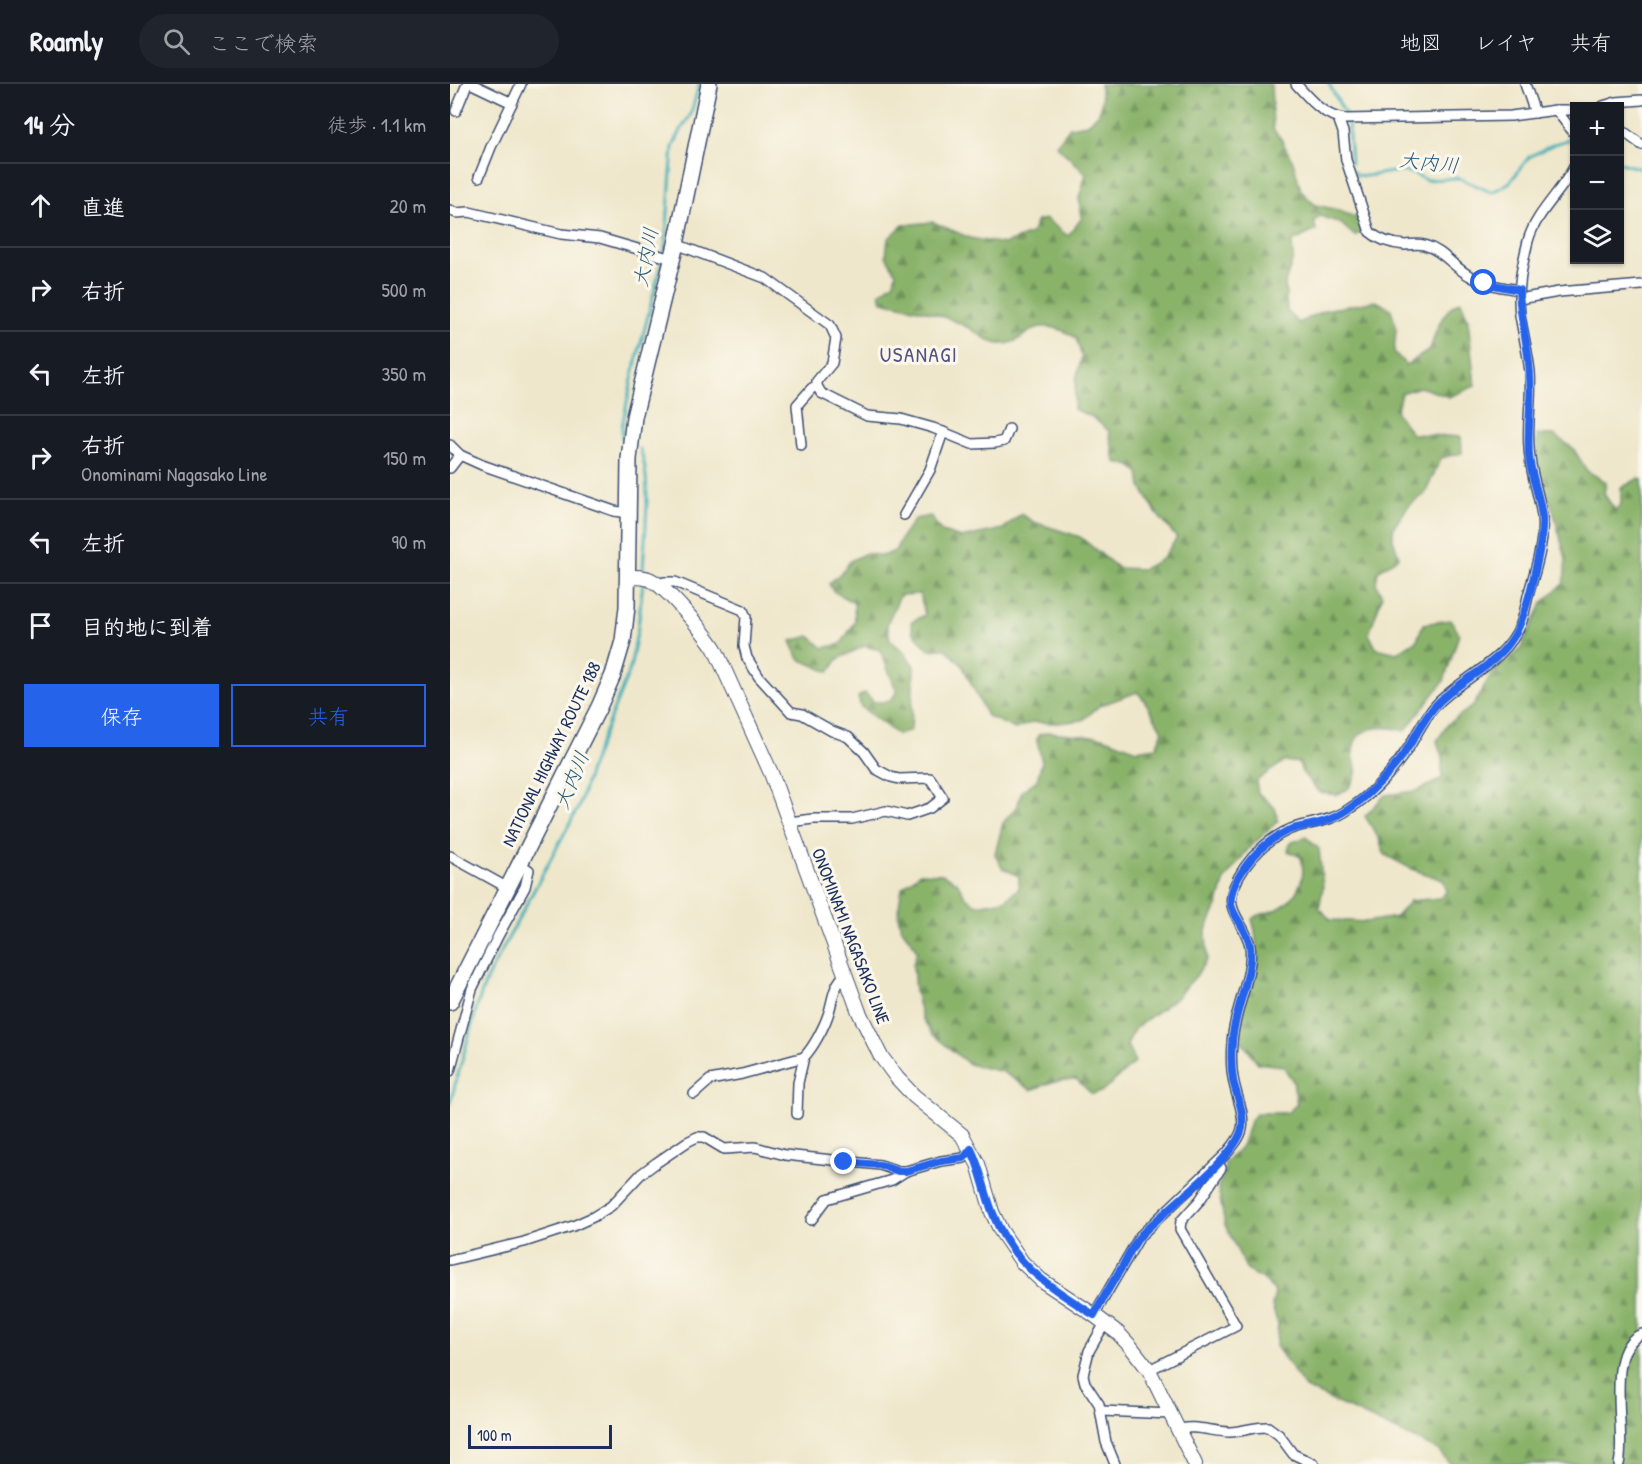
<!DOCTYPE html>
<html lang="ja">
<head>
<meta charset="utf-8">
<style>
	body { margin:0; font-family:"Patrick Hand","Klee One",sans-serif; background:#20242c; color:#f1f3f6 }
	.controls { position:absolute; right:18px; top:18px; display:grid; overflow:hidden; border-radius:0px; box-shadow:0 2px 4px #0004 }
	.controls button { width:54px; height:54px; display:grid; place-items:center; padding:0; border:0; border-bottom:2px solid #363941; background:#171b24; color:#f1f3f6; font:30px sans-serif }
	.scale { position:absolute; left:18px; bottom:15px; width:144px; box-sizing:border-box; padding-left:6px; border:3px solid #1b2f5e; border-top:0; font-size:16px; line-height:21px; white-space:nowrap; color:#1b2f5e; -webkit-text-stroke:4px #fbf7ec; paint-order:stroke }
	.stop { position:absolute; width:18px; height:18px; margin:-14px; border:4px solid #2563eb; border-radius:50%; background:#fff }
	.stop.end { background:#2563eb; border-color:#fff; box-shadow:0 2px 6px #0008 }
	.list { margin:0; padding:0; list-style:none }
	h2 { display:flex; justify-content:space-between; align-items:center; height:78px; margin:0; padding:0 24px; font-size:26px }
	h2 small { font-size:20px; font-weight:400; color:#9ea1a6 }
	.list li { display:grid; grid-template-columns:39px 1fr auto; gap:18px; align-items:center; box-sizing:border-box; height:84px; padding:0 24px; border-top:2px solid #363941 }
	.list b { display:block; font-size:22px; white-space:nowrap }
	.list p { margin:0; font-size:20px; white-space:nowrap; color:#9ea1a6 }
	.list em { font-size:20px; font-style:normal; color:#9ea1a6 }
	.actions { display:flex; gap:12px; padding:18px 24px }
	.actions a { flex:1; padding:14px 0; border:2px solid #2563eb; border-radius:0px; text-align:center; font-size:21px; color:#2563eb }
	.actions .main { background:#2563eb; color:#fff }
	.icon { flex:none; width:33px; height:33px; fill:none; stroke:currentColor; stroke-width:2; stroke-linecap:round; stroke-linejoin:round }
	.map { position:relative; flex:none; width:1192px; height:1380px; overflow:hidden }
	header { display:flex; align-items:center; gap:36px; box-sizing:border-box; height:84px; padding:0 30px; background:#171b24; border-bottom:2px solid #363941 }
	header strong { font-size:28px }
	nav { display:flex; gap:33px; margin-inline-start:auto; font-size:21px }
	.search { width:420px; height:54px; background:#20242c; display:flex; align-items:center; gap:15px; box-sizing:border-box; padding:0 21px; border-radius:33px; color:#9ea1a6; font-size:22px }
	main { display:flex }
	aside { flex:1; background:#171b24 }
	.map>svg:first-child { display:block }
	.forest { fill:url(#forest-firs); stroke:#527164; stroke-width:1.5 }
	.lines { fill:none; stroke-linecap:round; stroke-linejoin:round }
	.stream { stroke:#3fafb8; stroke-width:3 }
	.minor-casing { stroke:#3b4b6e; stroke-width:12 }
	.secondary-casing { stroke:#3b4b6e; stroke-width:16 }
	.trunk-casing { stroke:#3b4b6e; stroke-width:18 }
	.minor { stroke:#fff; stroke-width:9 }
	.secondary { stroke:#fff; stroke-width:14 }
	.trunk { stroke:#fff; stroke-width:15 }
	.route { stroke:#2563eb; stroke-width:8 }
	.labels { text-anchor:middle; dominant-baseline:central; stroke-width:6; stroke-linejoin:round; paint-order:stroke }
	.street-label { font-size:18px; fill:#1b2f5e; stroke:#fbf7ec }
	.water-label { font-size:20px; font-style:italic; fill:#285c7e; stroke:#fbf7ec }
	.quarter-label { font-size:21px; letter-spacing:1.5px; fill:#535383; stroke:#fbf7ec }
</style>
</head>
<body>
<header>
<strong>Roamly</strong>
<div class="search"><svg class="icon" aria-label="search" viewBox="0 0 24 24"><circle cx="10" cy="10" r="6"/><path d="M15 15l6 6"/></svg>ここで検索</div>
<nav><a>地図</a><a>レイヤ</a><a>共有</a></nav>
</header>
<main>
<aside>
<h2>14 分<small>徒歩 · 1.1 km</small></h2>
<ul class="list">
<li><svg class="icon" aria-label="ahead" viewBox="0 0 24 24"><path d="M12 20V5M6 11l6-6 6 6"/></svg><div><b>直進</b></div><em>20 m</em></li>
<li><svg class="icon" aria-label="right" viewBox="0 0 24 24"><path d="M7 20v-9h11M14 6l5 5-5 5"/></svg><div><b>右折</b></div><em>500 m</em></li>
<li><svg class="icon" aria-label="left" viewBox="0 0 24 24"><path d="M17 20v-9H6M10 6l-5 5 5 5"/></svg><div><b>左折</b></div><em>350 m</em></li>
<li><svg class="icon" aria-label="right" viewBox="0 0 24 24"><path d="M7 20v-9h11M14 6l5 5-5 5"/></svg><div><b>右折</b><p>Onominami Nagasako Line</p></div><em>150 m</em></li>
<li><svg class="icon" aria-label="left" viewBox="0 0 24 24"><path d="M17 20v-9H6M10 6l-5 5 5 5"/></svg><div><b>左折</b></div><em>90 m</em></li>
<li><svg class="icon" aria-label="arrive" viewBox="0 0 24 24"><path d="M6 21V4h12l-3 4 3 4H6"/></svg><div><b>目的地に到着</b></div></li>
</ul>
<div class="actions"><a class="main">保存</a><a>共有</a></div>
</aside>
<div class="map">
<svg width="1192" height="1380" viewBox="0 0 1192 1380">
	<defs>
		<pattern id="forest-firs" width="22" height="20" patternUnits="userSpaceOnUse" patternTransform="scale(1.5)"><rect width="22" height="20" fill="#8ab36b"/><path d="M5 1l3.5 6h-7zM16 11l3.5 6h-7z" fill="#70925b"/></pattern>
	</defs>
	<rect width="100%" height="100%" fill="#fbf7ec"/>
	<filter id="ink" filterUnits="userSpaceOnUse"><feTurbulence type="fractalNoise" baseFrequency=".0167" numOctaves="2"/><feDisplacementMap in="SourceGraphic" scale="12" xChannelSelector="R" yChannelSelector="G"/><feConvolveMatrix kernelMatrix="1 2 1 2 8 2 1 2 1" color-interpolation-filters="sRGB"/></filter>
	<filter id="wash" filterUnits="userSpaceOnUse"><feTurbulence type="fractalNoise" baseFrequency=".008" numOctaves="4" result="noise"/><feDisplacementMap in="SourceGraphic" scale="24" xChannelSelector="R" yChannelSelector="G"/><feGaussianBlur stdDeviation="1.35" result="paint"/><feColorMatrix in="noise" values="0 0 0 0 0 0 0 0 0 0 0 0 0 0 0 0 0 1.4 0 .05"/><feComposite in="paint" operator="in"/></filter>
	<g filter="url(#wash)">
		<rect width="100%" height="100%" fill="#efe7cb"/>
		<!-- forest -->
		<g class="forest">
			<path d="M 650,0 L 821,0 L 823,45 L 831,55 L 844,80 L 851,107 L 865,121 L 884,125 L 908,134 L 915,145 L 905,152 L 890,139 L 870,132 L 864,137 L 866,146 L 842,158 L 843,175 L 835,199 L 837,227 L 849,239 L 875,226 L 926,217 L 941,225 L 946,245 L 944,268 L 956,281 L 980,266 C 985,249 993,223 1011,217 L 1018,236 L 1025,302 L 999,313 L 970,303 L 951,309 L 946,328 L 962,350 L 1011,353 L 1012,369 L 991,374 L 975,410 L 959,421 L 943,444 L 943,455 L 949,473 L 928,487 L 926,499 L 932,512 L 919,550 L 926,564 L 947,569 L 967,556 L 973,540 L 1001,536 L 1009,550 L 994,597 L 955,647 C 935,641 903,640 903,669 C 904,683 911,684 901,701 C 899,706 891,709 886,711 L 869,708 L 852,688 L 849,679 L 835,677 L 806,697 L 808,709 L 825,724 L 828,737 L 799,764 L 775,795 L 768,820 L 756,846 L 757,875 L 746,892 L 727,913 L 684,945 L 677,961 L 685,978 L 653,1007 L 642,1010 L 626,995 L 605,997 L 581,1006 L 553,988 L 519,980 L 482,950 L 472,934 L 465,907 L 463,880 L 467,868 C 464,859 459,855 454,848 C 444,836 450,818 452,804 L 470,789 L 492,790 L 507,798 L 515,812 L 526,821 L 555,816 L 569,804 L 569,792 L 552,784 L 545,770 L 553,739 L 567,722 L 572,707 L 587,696 L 592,678 L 587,657 L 588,651 L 599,648 L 653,653 L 687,666 L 706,663 L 713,647 C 703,634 699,619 687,608 L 649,622 L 633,636 L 608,639 L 583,638 L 565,645 L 537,632 L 512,581 L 496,565 L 479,566 L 463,548 L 461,538 L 475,531 L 470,510 L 450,511 L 437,540 L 440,556 L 454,568 L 464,582 L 461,646 L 448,651 L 411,623 L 408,613 L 415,609 L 424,618 L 439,618 L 447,608 L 430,566 L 414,562 L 388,575 L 379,588 L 349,575 L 341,557 L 360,552 L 373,564 L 391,560 L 405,538 L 404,519 L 383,507 L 379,500 L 395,485 L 400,477 L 416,469 L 432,472 L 445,467 L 453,451 L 465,435 L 480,432 L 492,448 L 511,454 L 553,445 L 571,430 L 584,438 L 630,453 L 668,484 L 693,485 L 712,475 L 727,454 L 707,430 L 691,403 L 689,389 L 681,382 L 665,378 L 659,347 L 642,333 L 624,325 L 626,295 L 632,273 L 626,254 C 613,245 593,237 579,248 C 568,255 565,260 550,260 C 539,260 527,247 517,243 C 491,229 461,223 432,217 L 430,209 L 444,198 L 446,189 L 436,172 L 438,155 L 453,141 L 483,138 L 520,154 L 554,160 L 581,150 L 587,137 L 596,135 L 618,152 L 632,134 L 629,114 L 636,90 L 606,61 L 620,43 L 638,40 L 649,29 L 652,15 Z"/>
			<path d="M 1087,351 L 1104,351 L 1123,364 L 1137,387 L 1156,398 L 1154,410 L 1165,426 L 1171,421 L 1171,404 L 1189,394 L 1192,395 L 1192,1380 L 1000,1380 L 988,1366 L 855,1304 L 826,1262 L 828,1240 L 822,1222 L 825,1209 L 816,1197 L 797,1186 L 775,1141 L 768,1103 L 775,1088 L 775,1079 L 793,1060 L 800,1037 L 807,1029 L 837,1029 L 847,1020 L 843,997 L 833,982 L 808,979 L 791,957 L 794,915 L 808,875 L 805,847 L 802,835 C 810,829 820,829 828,825 C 847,815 857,794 851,773 L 838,767 L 840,759 L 856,753 L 869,765 L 873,804 L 869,824 L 881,836 L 916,838 L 946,833 L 960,817 L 990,814 L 997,807 L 993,796 L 962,785 L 937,772 L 934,769 L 929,755 L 915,732 L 935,711 L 967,707 L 992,695 L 992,673 L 987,657 L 998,640 L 1024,621 L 1041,590 L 1070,566 L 1093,518 L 1114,499 L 1116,475 L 1103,426 L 1086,382 Z"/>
		</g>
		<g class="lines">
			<!-- stream -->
			<g class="stream">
				<path d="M 879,0 L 896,32"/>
				<path d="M 898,38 L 901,79"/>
				<path d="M 1170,79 L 1192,85"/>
				<path d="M 904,88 L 906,91 L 916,92 L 949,87 L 962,89 L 976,96 L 1009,94 L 1041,108 L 1049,105 L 1060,98 L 1079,73 L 1104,60 L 1124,54"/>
				<path d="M 172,354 L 172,342 L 184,286 L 215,166 L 223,63 L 231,46 L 241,30 L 249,0"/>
				<path d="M 190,365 C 203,398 194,452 193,488"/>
				<path d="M 0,1019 L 28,919 L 37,894 L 129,722 L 141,682 L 180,585 L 188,543 L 193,498"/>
			</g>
		</g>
	</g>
	<g filter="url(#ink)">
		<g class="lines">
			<defs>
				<g id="minor">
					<path d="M 22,0 L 62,19"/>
					<path d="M 846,0 C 860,15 873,32 894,35 L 1061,32 L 1106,26 L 1124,26"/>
					<path d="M 1075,0 L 1085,29"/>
					<path d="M 1153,22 L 1166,18 L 1192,16"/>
					<path d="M 1106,26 L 1124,49"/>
					<path d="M 6,27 L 17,0"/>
					<path d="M 888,34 L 893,48 L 896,76 L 920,148 C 929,156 943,160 955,161 C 961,161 967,159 974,161 C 993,166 1003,183 1020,192 C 1035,201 1052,203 1069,206"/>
					<path d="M 1170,45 L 1192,61"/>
					<path d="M 29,93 L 41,63 L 71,0"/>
					<path d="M 0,126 L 6,129 L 19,128 L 111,150 L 150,154 L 222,175"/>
					<path d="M 226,160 L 315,194 L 380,241 L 386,254 L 382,279 L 367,297 L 367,302 L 371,309 L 417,332 L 451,335 L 483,344 L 522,360 L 545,359 L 554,357 L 559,345"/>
					<path d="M 1069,215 L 1109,208 L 1192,201"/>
					<path d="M 0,361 L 10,371 L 32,381 L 164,427 L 178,429"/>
					<path d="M 351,361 L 347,321 L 362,304 L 367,302"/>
					<path d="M 0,384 L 10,371"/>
					<path d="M 454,431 L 480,386 L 493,348"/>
					<path d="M 209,501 L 214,498 L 225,498 L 293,526 L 296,533 L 294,562 L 297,574 L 309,593 L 341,628 L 352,630 L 382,647 L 398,653 L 414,668 L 426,685 L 441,693 L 449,695 L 480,694 L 493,714 L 480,724 L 457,732 L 436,727 L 402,735 L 363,735 L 339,738"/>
					<path d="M 0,772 L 58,804"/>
					<path d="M 0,987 L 22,905 L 48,852 L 75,803 L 79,786 L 70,780"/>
					<path d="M 244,1010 L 260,996 L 292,990 L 354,973 C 363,964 374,943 378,931 C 383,917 383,900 395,891"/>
					<path d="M 347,1030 L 348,999 L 354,973"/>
					<path d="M 361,1136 L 377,1115 L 442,1096 L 456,1087"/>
					<path d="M 0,1176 L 74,1158 L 123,1142 L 143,1133 L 161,1122 L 191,1090 L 206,1079 L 237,1058 L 247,1053 L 254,1053 L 274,1065 L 305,1063 L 335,1071 L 430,1081 L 448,1087 L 456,1087 L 491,1077 L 514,1074 L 521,1065"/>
					<path d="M 644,1231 L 690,1152 L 777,1069 C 783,1062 790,1054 792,1045 C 795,1030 787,1014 784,999 C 781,986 781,972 782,959 C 783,929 804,890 800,862 C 796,840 774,828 784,803 C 795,776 822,749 850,742 C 867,738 884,736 899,725 C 923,710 943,687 959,663 C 968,648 975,632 988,619 C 1015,592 1055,578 1071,540 C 1074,531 1076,521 1078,512 C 1085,486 1095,459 1092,432 C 1089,409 1080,389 1079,364 C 1077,339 1082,313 1080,288 C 1078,269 1073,250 1070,231 C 1067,206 1072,181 1078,157 C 1086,128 1111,109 1124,83"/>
					<path d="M 655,1239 L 639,1267 L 633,1291 L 635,1299 L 649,1320 L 656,1358 L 665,1380"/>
					<path d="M 699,1286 L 786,1242 L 730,1145 L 731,1137 L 750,1116 L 771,1084 L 768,1079"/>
					<path d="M 652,1327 L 720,1330"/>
					<path d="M 728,1346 C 741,1340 764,1348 780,1348 C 793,1348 805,1342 818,1343 L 829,1351 L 843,1370 L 864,1380"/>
					<path d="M 1169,1380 C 1177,1348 1153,1264 1192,1250"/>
				</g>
				<path id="secondary" d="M 177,493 C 185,493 194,492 201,496 C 216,503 255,549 265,565 L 321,689 L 409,928 L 430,971 L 447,994 L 464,1012 L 512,1051 L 528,1080 L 542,1128 L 551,1147 L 572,1178 L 591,1196 L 644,1231 L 668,1249 L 681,1263 L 699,1286 L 745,1380"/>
				<path id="trunk" d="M 0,918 L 149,623 L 163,591 L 173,557 L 177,523 L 179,375 L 184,333 L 226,160 L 259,0"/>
			</defs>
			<!-- minor casing -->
			<use href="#minor" class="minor-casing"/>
			<!-- secondary casing -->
			<use href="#secondary" class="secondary-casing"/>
			<!-- trunk casing -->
			<use href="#trunk" class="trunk-casing"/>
			<!-- minor -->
			<use href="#minor" class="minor"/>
			<!-- secondary -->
			<use href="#secondary" class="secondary"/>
			<!-- trunk -->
			<use href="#trunk" class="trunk"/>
		</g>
	</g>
	<g class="lines" filter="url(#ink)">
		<!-- route -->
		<path class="route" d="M 394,1078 L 430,1081 L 448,1087 L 456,1087 L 491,1077 L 514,1074 L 521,1065 C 531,1085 534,1106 542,1127 C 561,1180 599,1202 644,1231 C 653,1214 662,1199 672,1183 C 678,1172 683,1160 691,1151 C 714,1126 786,1075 792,1044 C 795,1028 786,1011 783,996 C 781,983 781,971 782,959 C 783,929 804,889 800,862 C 795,833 768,829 788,794 C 799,775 816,757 837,747 C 846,743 856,742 866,740 C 886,735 904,723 919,709 C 934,695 948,680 959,662 C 968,648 975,633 986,621 C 1010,595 1046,583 1064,552 C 1077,531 1094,457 1092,433 C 1090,412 1081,393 1079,372 C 1077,346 1082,319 1080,292 C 1079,263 1070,235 1069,206 L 1034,199"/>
	</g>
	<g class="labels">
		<!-- street labels -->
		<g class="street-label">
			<text transform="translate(101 670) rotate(-64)">NATIONAL HIGHWAY ROUTE 188</text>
			<text transform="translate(401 852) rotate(69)">ONOMINAMI NAGASAKO LINE</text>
		</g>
		<!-- water labels -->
		<g class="water-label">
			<text transform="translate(979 78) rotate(6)">大内川</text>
			<text transform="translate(195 173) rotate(-79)">大内川</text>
			<text transform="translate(121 696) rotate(-68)">大内川</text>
		</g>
		<!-- quarter labels -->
		<g class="quarter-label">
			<text x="469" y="270">USANAGI</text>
		</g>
	</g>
</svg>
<div class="controls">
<button>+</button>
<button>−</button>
<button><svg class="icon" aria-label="layers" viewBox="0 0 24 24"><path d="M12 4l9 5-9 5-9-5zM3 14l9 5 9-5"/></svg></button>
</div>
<div class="scale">100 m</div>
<div class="stop" style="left:1034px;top:199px"></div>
<div class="stop end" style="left:394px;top:1078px"></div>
</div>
</main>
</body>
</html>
